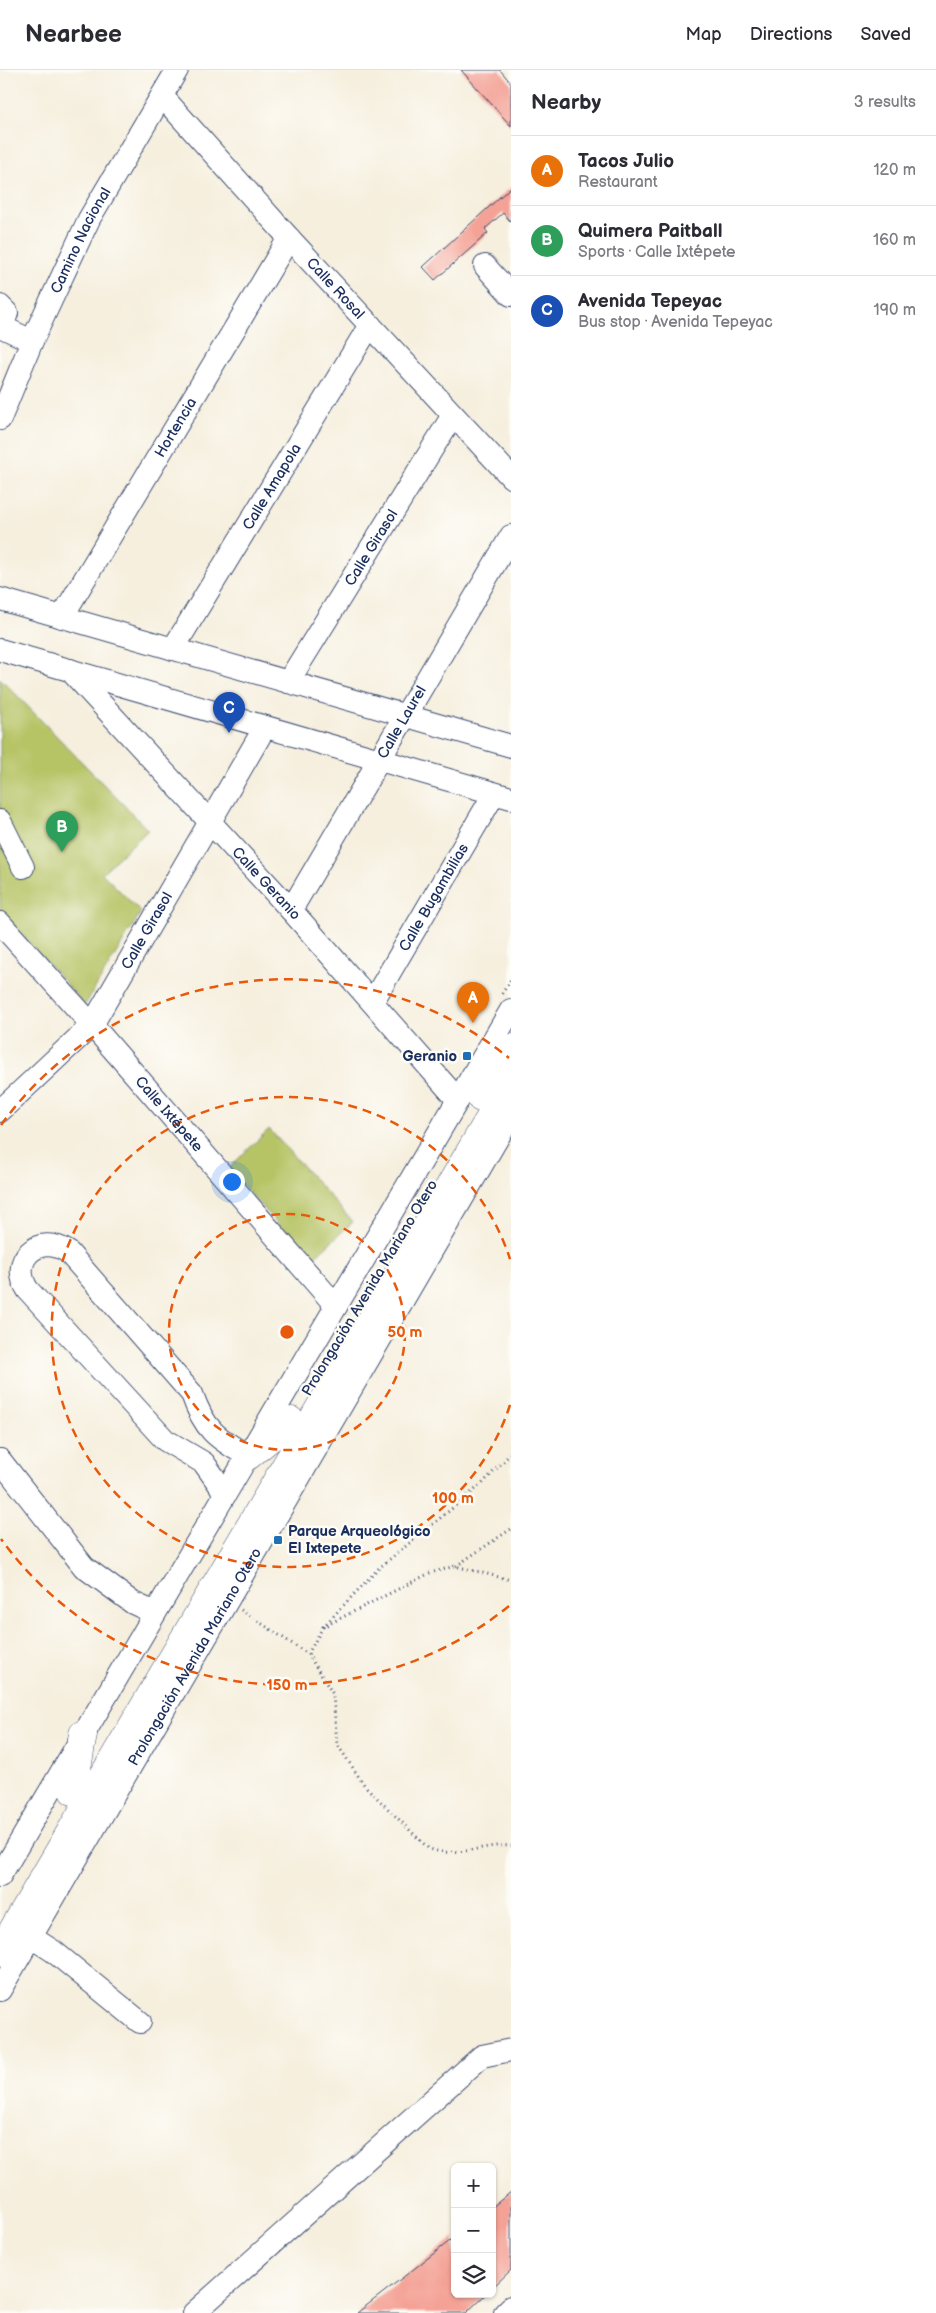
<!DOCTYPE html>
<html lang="en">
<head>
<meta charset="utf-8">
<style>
	body { margin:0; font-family:"Balsamiq Sans",sans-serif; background:#f2f2f3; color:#2b2b33 }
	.controls { position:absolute; right:15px; bottom:15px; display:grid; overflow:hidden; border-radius:8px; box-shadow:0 1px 4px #0004 }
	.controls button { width:45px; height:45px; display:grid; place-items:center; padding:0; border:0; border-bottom:1px solid #e1e1e2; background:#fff; color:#2b2b33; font:25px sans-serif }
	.you { position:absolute; left:231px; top:1111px; width:18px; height:18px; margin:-12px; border:4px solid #fff; border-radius:50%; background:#1a73e8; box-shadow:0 0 0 8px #1a73e833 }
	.badge { display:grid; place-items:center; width:32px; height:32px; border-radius:50%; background:#1f6fb2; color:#fff; font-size:16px; font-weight:700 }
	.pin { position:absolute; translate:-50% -41px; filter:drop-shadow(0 1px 2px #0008) }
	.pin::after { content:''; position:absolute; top:26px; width:18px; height:15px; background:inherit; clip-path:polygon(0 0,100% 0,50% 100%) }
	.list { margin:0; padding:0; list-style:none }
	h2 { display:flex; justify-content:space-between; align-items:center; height:65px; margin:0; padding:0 20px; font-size:21px }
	h2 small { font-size:16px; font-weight:400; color:#7c7c81 }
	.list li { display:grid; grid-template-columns:32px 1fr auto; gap:15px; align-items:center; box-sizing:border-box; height:70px; padding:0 20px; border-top:1px solid #e1e1e2 }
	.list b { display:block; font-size:19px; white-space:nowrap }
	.list p { margin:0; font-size:16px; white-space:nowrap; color:#7c7c81 }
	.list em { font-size:16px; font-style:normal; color:#7c7c81 }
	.icon { flex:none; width:28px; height:28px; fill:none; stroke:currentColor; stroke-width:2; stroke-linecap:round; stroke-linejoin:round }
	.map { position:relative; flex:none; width:511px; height:2243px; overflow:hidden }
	header { display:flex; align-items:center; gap:30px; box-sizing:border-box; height:70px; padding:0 25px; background:#fff; border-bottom:1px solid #e1e1e2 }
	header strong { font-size:24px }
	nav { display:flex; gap:28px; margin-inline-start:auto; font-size:18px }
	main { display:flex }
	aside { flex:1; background:#fff }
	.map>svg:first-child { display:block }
	.green { fill:#b7c466; stroke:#697a62 }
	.building { fill:#f4a296 }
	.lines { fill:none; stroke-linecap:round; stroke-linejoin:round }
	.minor-casing { stroke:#3c4c71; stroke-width:24 }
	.major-casing { stroke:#3c4c71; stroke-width:29 }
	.path { stroke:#3c4c71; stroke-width:3; stroke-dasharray:1 4; stroke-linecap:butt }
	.minor { stroke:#fff; stroke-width:22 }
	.major { stroke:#fff; stroke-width:28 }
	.ring { fill:none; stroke:#e8590c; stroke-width:2.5; stroke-dasharray:9 6 }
	.poi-dot { fill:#1f6fb2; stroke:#fdfcf7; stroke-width:2 }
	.labels { text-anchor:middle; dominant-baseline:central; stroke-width:5; stroke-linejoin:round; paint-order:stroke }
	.street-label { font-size:15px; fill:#1b2f5e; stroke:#fdfcf7 }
	.poi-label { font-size:15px; font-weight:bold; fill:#1b2f5e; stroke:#fdfcf7; text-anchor:end }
	.centre { fill:#e8590c; stroke:#fdfcf7; stroke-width:2.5 }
	.ring-label { font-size:15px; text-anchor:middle; font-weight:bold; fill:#e8590c; stroke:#fdfcf7; stroke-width:5; stroke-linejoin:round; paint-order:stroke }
</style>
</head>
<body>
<header>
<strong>Nearbee</strong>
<nav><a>Map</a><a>Directions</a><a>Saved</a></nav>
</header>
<main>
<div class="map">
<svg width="511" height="2243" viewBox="0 0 511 2243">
	<rect width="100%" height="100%" fill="#fdfcf7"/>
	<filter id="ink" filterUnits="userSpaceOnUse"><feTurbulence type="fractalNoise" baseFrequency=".02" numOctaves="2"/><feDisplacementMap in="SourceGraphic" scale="10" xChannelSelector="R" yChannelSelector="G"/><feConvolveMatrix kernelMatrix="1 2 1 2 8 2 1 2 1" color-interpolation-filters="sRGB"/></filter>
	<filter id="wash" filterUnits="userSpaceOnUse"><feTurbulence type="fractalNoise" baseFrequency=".0096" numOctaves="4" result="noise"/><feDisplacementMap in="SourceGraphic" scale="20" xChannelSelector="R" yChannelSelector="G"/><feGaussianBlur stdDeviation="1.12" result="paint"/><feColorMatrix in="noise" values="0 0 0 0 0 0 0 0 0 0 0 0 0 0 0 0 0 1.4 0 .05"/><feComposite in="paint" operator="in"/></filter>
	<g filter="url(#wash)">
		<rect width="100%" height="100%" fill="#f6efde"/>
		<!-- green -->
		<g class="green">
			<path d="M 0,608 L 148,760 L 102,803 L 141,842 L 85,935 L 0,840 Z"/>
			<path d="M 269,1059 L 353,1152 L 311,1190 L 228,1099 Z"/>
		</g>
		<g id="blocks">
			<!-- building -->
			<g class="building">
				<path d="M 461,0 L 500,0 L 511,13 L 511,56 Z"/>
				<path d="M 511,117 L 511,150 L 510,151 L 503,143 L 485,159 L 488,163 L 435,210 L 423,197 Z"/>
				<path d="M 511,2122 L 511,2200 L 492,2218 L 492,2137 Z"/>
				<path d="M 455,2167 L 455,2224 L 486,2224 L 466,2243 L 357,2243 Z"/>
			</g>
		</g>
	</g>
	<g filter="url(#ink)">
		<use href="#blocks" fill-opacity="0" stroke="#3c4c71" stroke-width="1"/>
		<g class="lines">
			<defs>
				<g id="minor">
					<path id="s1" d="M 162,26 L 289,168 L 511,407"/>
					<path d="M 485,196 L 511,225"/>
					<path d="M 0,236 L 7,243 L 2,257"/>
					<path d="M 0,256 L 32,271"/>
					<path id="s2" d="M 0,349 L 32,271 L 89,149 L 177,0"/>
					<path d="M 0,529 L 511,676"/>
					<path id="s3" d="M 62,547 L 289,168"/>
					<path id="s4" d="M 173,579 L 370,255"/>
					<path d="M 0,580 L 511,728"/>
					<path id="s5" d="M 70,600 L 291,840 L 458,1030"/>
					<path id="s6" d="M 288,612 L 453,345"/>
					<path d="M 0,751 L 23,797"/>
					<path id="s7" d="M 291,840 L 511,466"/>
					<path id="s8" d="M 0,853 L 92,955 L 336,1236"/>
					<path id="s9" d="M 373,931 L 494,724"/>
					<path id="s10" d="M 0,1041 L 92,955 L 265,657"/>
					<path d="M 0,1390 L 84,1497 L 133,1533 L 155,1543"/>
					<path d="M 224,1425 L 221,1417 L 204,1393 L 165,1370 L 28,1220 C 8,1190 39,1162 68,1182 L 192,1324 C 204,1359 216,1368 248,1386"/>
					<path d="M 0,1806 L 511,940"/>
					<path d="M 31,1867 L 53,1881 L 140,1952"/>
					<path id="s11" d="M 0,1920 L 511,1045"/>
					<path d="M 194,2243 L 482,1986 L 511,1980"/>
					<path d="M 505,2243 L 511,2237"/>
				</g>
				<g id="major">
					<path d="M 481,1028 L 511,978"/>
					<path d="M 248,1386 L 291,1351"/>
					<path d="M 73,1721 L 83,1664"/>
					<path d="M 0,1882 L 511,1012"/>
				</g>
			</defs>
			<!-- minor casing -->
			<use href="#minor" class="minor-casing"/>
			<!-- major casing -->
			<use href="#major" class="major-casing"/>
			<!-- path -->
			<g class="path">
				<path d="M 502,924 L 511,909"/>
				<path d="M 456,1496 L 511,1459"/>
				<path d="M 241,1540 L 308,1584 L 333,1624 L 337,1674 L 365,1716 L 428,1778 C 454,1790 483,1773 511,1776"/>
				<path d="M 323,1557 L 379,1498 L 482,1414 L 511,1383"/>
				<path d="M 308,1584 L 323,1557 L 430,1503 L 455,1496 L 511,1510"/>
			</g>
			<!-- minor -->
			<use href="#minor" class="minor"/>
			<!-- major -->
			<use href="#major" class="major"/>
		</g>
	</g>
	<!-- distance rings -->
	<g class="ring">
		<circle cx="287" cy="1262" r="118"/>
		<path d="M510 1335A235 235 0 1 1 510 1189"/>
		<path d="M509 1536A353 353 0 0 1 1 1469M1 1055A353 353 0 0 1 509 988"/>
	</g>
	<!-- markers -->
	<g class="poi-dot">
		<rect x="462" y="981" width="10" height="10" rx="2.5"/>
		<rect x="273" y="1465" width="10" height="10" rx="2.5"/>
	</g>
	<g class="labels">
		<!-- street labels -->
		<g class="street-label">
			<text stroke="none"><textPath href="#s2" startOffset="196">Camino Nacional</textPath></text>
			<text stroke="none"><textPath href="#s1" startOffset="259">Calle Rosal</textPath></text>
			<text stroke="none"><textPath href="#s3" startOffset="221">Hortencia</textPath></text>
			<text stroke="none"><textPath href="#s4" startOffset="190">Calle Amapola</textPath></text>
			<text stroke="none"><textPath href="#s6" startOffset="158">Calle Girasol</textPath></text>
			<text stroke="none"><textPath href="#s7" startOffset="218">Calle Laurel</textPath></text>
			<text stroke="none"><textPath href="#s5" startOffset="290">Calle Geranio</textPath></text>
			<text stroke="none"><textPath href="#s9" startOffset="120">Calle Bugambilias</textPath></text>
			<text stroke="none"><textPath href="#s10" startOffset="235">Calle Girasol</textPath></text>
			<text stroke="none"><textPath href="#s8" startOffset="255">Calle Ixtépete</textPath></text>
			<text transform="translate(370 1218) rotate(-59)">Prolongación Avenida Mariano Otero</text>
			<text stroke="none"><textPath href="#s11" startOffset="386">Prolongación Avenida Mariano Otero</textPath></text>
		</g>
		<!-- poi labels -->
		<g class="poi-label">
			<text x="457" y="986">Geranio</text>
			<text x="288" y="1461" text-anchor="start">Parque Arqueológico<tspan x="288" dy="17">El Ixtepete</tspan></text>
		</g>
	</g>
	<circle cx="287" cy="1262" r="8" class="centre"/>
	<g class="ring-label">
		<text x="405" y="1267">50 m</text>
		<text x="453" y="1433">100 m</text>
		<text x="287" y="1620">150 m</text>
	</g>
</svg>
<div class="controls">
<button>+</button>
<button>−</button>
<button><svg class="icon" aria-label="layers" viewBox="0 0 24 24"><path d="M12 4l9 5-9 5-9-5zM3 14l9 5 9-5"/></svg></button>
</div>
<div class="you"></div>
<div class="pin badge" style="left:473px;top:953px;background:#e8710a">A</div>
<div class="pin badge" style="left:62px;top:782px;background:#2e9e5b">B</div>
<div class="pin badge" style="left:229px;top:663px;background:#1a4fb4">C</div>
</div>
<aside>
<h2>Nearby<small>3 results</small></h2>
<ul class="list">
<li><span class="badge" style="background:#e8710a">A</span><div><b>Tacos Julio</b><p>Restaurant</p></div><em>120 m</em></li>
<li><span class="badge" style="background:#2e9e5b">B</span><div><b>Quimera Paitball</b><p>Sports · Calle Ixtépete</p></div><em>160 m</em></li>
<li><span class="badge" style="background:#1a4fb4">C</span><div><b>Avenida Tepeyac</b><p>Bus stop · Avenida Tepeyac</p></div><em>190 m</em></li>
</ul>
</aside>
</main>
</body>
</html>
